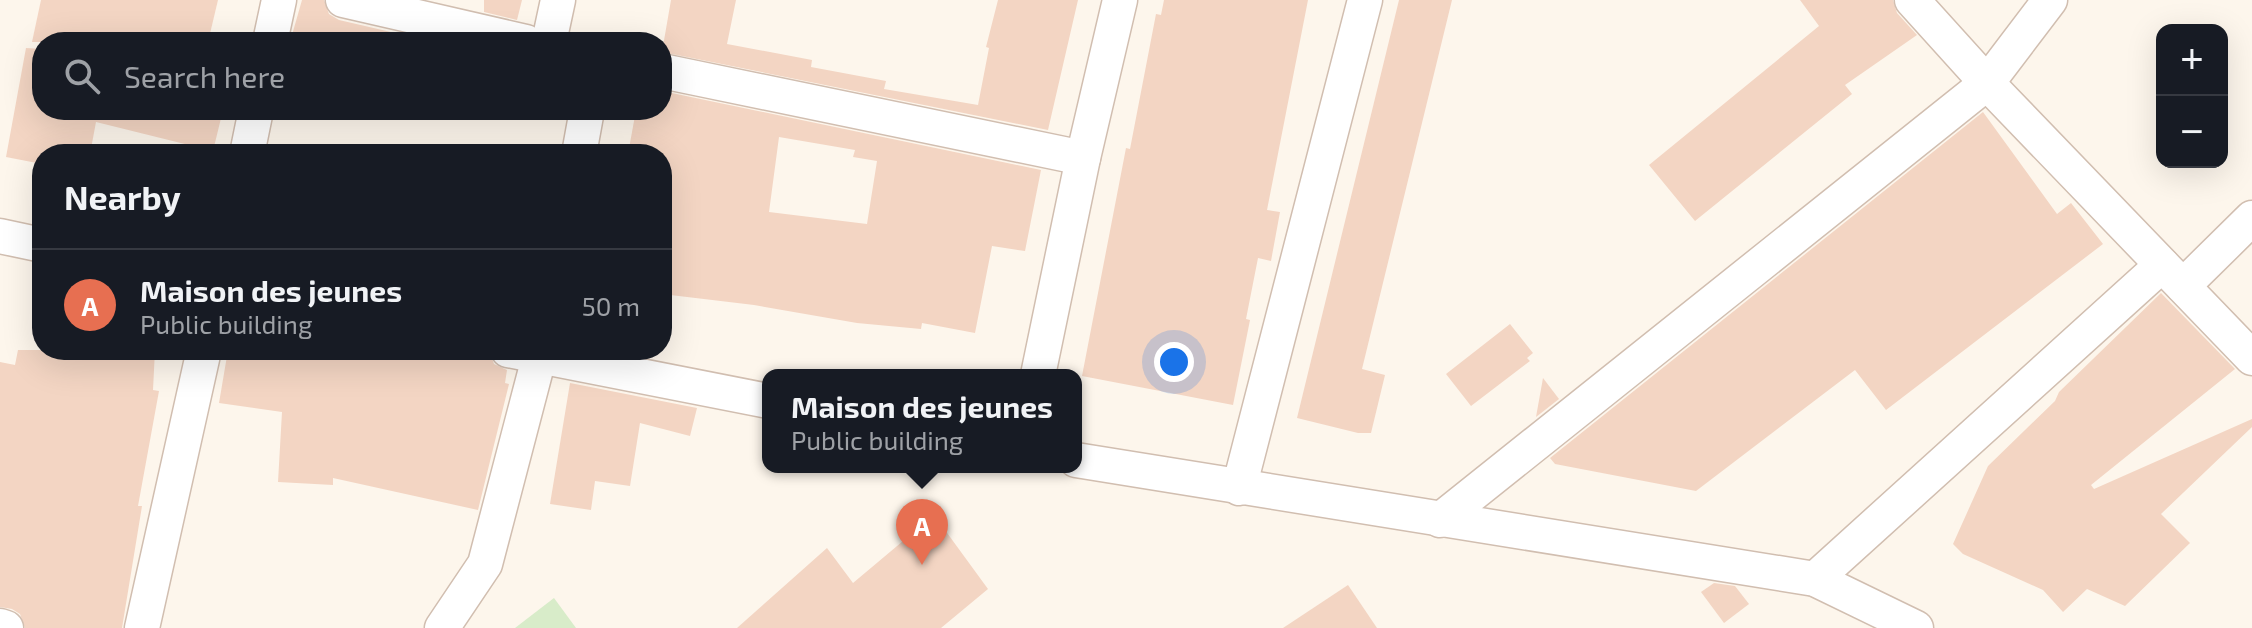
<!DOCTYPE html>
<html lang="en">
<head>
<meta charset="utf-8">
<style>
	body { margin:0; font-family:"Exo 2",sans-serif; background:#20242c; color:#f1f3f6 }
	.controls { position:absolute; right:24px; top:24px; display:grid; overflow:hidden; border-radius:16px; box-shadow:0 8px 32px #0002 }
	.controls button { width:72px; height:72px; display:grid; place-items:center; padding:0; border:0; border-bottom:2px solid #363941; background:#171b24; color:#f1f3f6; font:40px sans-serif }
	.you { position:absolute; left:1174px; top:362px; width:28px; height:28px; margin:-20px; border:6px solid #fff; border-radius:50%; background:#1a73e8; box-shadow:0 0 0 12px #1a73e833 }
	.badge { display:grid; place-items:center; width:52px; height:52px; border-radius:50%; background:#e76f51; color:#fff; font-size:26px; font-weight:700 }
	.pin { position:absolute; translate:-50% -66px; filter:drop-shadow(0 2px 4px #0008) }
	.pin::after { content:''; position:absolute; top:42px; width:28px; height:24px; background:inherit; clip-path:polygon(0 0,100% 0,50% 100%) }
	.popup { position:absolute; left:762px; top:369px; width:320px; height:104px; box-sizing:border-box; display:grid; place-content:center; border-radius:16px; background:#171b24; filter:drop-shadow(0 2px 6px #0005); font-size:26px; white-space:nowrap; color:#9ea1a6 }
	.popup b { font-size:30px; color:#f1f3f6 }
	.popup::after { content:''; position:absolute; left:50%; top:100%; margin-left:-16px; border:16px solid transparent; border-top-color:#171b24 }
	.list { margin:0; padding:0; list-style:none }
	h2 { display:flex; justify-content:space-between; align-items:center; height:104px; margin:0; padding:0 32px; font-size:34px }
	h2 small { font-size:26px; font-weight:400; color:#9ea1a6 }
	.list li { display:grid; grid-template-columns:52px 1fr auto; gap:24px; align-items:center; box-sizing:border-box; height:112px; padding:0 32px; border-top:2px solid #363941 }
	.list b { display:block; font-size:30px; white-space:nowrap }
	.list p { margin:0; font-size:26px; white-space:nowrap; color:#9ea1a6 }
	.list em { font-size:26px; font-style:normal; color:#9ea1a6 }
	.icon { flex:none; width:44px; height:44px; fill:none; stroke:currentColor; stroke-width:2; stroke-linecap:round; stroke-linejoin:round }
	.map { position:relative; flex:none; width:2252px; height:628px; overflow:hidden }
	.search { position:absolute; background:#171b24; box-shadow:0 8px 32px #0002; left:32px; top:32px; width:640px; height:88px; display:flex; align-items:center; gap:20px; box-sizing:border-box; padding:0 28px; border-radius:32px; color:#9ea1a6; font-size:30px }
	.panel { position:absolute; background:#171b24; box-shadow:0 8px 32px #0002; left:32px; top:144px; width:640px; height:216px; border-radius:32px }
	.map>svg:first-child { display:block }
	.green { fill:#d8ecc9 }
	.building { fill:#f3d5c3; fill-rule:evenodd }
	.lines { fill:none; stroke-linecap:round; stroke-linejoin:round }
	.street-casing { stroke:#d1beb0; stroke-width:37 }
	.street { stroke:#fff; stroke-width:34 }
</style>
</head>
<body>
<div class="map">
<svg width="2252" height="628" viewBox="0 0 2252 628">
	<rect width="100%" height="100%" fill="#fdf6ec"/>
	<!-- green -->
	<path class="green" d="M 554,598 L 576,628 L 515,628 Z"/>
	<!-- building -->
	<g class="building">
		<path d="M 41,0 L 218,0 L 208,42 L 32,42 Z"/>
		<path d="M 302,0 L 324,0 L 329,14 L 339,20 L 434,42 L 290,42 Z"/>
		<path d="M 484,0 L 522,0 L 517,20 L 484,12 Z"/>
		<path d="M 671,0 L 736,0 L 727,44 L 812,60 L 811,67 L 886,81 L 884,89 L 978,105 L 989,48 L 986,47 L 998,0 L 1078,0 L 1048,130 L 662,52 Z"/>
		<path d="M 1164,0 L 1308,0 L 1267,210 L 1280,212 L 1271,261 L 1258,258 L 1246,319 L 1250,320 L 1233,405 L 1082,376 L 1126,148 L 1130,149 L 1156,14 L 1161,15 Z"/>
		<path d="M 1399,0 L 1452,0 L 1362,369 L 1385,375 L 1371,433 L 1358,433 L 1297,418 Z"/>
		<path d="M 1800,0 L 1893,0 L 1897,13 L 1917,35 L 1845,85 L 1852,94 L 1695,221 L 1649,165 L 1819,26 Z"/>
		<path d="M 26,48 L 42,49 L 42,110 L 223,110 L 213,151 L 96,122 L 90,154 L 42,154 L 42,164 L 6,157 Z"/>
		<path d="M 662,91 L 1041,170 L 1025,251 L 992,246 L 975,333 L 922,323 L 921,329 L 857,323 L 754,305 L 662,294 L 662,154 L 628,154 L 636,110 L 662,110 ZM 779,137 L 855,150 L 853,157 L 877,161 L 867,224 L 769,212 Z"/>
		<path d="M 1983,112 L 2057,214 L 2071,203 L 2103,244 L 1886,410 L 1855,370 L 1696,491 L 1555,464 L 1550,458 Z"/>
		<path d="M 2161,293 L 2235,369 L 2091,485 L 2094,489 L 2252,419 L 2252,427 L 2161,514 L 2190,543 L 2125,606 L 2087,589 L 2063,612 L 2043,590 L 1963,554 L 1953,544 L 1988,466 L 2055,401 L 2059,392 Z"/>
		<path d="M 1510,324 L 1533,353 L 1527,358 L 1530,361 L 1471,406 L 1446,374 Z"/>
		<path d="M 18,350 L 155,350 L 153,390 L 159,391 L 138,506 L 142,506 L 122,628 L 25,628 L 20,614 L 12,609 L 0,607 L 0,362 L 15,365 Z"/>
		<path d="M 228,350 L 303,350 L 364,360 L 364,350 L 489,350 L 494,364 L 507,370 L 505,383 L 509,384 L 478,510 L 333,478 L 333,485 L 278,482 L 282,412 L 219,403 Z"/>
		<path d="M 1543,378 L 1559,399 L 1536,417 Z"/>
		<path d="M 570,383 L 697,408 L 690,436 L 640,423 L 630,486 L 595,481 L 591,510 L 550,504 Z"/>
		<path d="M 934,515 L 988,589 L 941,628 L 737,628 L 827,548 L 853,583 Z"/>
		<path d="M 1714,583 L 1735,586 L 1749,604 L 1724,623 L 1701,592 Z"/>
		<path d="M 1348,585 L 1377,628 L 1283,628 Z"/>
	</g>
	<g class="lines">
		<defs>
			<g id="street">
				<path d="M 343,0 L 526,42"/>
				<path d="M 1912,0 L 1987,83 L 2252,358"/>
				<path d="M 270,42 L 279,0"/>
				<path d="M 549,42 L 558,0"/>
				<path d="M 662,71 L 1083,158"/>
				<path d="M 247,154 L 256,110"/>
				<path d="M 579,154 L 587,110"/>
				<path d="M 0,236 L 42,245"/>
				<path d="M 2183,286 L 2252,218"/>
				<path d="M 508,350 L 768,401"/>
				<path d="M 1038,375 L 1083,158 L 1120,0"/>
				<path d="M 1076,460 L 1815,579 L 1916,628"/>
				<path d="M 1239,488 L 1365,0"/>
				<path d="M 1440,520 L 1987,83 L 2050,0"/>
				<path d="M 1815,579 L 2162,265"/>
				<path d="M 0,626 L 6,628"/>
				<path d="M 142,628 L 204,350"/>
				<path d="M 442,628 L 485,564 L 541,350"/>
			</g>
		</defs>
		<!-- street casing -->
		<use href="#street" class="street-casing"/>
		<!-- street -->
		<use href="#street" class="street"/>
	</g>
</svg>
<div class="controls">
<button>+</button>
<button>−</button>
</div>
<div class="you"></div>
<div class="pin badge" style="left:922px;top:565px">A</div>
<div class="popup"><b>Maison des jeunes</b>Public building</div>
<div class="search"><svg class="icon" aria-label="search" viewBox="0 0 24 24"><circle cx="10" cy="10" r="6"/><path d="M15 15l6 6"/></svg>Search here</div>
<section class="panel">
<h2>Nearby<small></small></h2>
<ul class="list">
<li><span class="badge">A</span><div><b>Maison des jeunes</b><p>Public building</p></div><em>50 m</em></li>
</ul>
</section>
</div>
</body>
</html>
